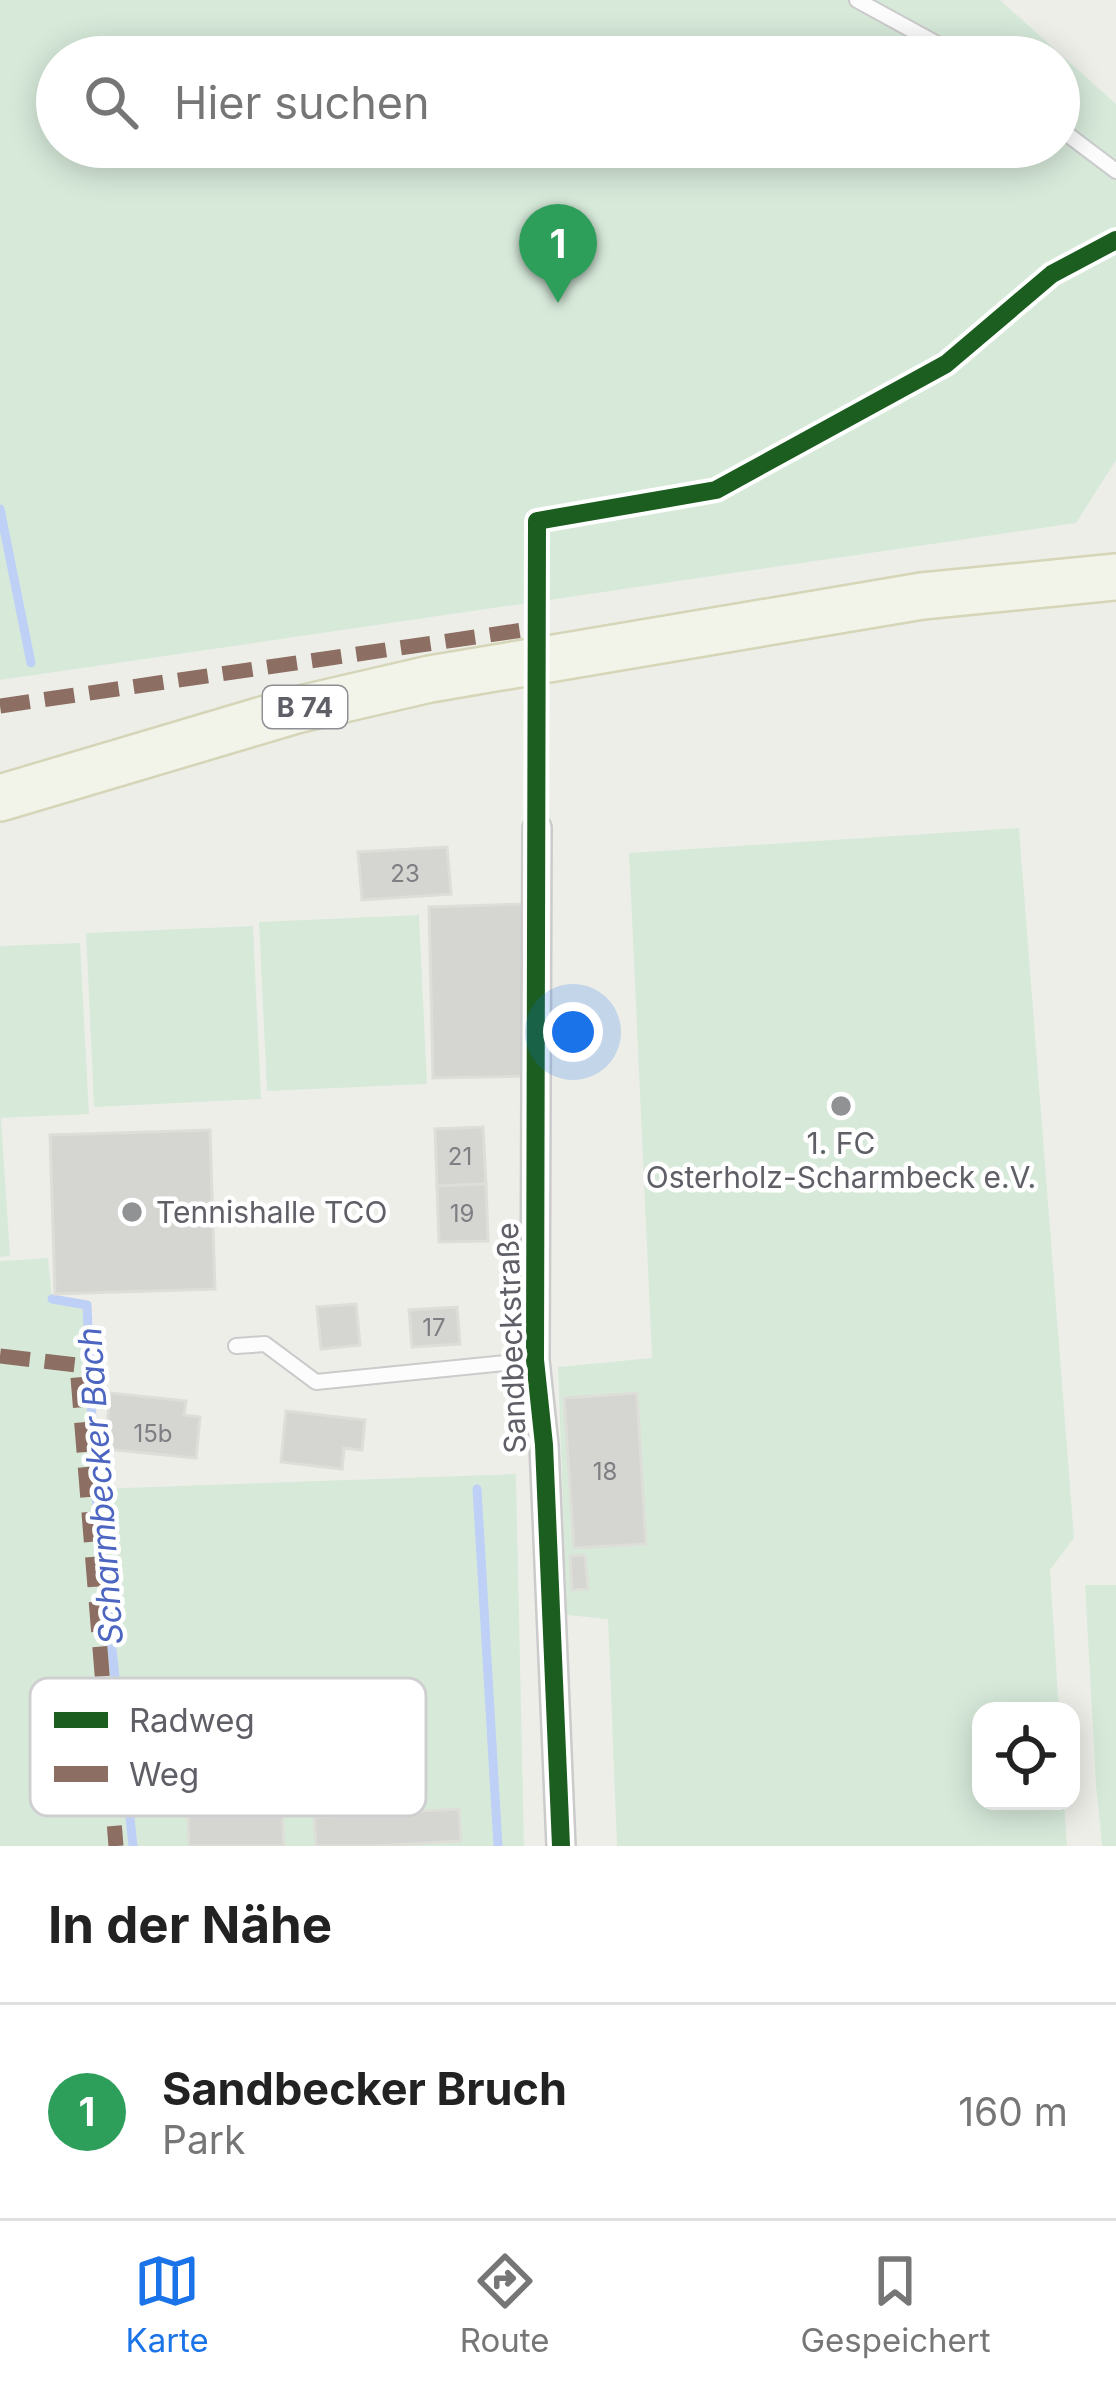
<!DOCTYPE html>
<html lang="de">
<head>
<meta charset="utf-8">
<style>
	body { margin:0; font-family:Inter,sans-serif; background:#f6f6f6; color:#222 }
	.controls { position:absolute; right:36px; bottom:36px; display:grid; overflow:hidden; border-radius:24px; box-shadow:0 6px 30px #0003 }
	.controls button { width:108px; height:108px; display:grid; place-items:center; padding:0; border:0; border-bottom:3px solid #e0e0e0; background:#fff; color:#222; font:60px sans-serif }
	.you { position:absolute; left:573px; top:1032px; width:42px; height:42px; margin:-30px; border:9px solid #fff; border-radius:50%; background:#1a73e8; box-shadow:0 0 0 18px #1a73e833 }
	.badge { display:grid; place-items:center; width:78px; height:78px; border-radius:50%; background:#1a73e8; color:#fff; font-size:39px; font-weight:700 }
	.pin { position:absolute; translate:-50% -99px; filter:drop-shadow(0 3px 6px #0008) }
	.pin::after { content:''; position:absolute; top:63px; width:42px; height:36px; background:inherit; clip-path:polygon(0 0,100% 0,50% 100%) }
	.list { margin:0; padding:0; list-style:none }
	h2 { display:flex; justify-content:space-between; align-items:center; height:156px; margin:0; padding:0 48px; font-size:51px }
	h2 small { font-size:39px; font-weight:400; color:#767676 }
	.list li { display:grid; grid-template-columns:78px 1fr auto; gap:36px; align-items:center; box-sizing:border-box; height:216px; padding:0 48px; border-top:3px solid #e0e0e0 }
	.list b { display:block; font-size:45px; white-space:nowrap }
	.list p { margin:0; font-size:39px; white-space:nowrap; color:#767676 }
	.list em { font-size:39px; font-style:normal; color:#767676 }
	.icon { flex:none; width:66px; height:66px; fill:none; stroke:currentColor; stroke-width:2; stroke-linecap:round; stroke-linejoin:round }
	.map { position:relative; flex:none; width:1116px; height:1846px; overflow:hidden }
	.search { position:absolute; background:#fff; box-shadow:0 6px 30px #0003; left:36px; right:36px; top:36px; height:132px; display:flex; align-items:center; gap:30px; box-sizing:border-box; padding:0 42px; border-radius:66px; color:#767676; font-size:45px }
	.sheet { height:372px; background:#fff }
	nav { display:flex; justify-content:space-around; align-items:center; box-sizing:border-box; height:168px; border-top:3px solid #e0e0e0; background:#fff; font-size:33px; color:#767676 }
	nav a { display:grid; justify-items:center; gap:6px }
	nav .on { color:#1a73e8 }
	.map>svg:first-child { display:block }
	.green { fill:#d7eada; fill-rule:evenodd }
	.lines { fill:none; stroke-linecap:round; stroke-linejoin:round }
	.stream { stroke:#bfd0f7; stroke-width:9 }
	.building { fill:#d5d5d2; stroke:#deded8; stroke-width:3 }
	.service-casing { stroke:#cbcbcb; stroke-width:18 }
	.minor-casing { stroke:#cbcbcb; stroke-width:32 }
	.primary-casing { stroke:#d5d5b8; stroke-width:50 }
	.path { stroke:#cacfcd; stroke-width:6; stroke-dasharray:12 6; stroke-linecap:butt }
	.service { stroke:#fcfcfc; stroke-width:14 }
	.minor { stroke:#fcfcfc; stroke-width:27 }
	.primary { stroke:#f2f3e9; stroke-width:45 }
	.quiet { stroke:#8d6e63; stroke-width:15; stroke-dasharray:30 15; stroke-linecap:butt }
	.cycleway-casing { stroke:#fff; stroke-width:26 }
	.cycleway { stroke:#1b5e20; stroke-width:18 }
	.poi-dot { fill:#919294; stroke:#fff; stroke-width:4.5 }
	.labels { text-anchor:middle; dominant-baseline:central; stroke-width:9; stroke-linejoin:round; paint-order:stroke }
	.number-label { font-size:24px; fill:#7e7e83 }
	.shield { fill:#fff; stroke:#8f9095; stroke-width:3 }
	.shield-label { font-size:27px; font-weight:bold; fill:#5f6067 }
	.poi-label { font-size:30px; fill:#5f6067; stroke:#fff }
	.street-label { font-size:30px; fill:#5f6067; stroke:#fff }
	.water-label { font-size:33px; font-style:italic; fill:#4c65c1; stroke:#fff }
	.key { fill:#fff; stroke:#cfcfd1; stroke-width:3 }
	.key-label { font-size:33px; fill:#5f6067 }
</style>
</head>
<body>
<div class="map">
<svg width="1116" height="1846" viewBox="0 0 1116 1846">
	<rect width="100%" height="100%" fill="#eeeee9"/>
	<!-- green -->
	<g class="green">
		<path d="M 0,0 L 1000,0 L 1116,104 L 1116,460 L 1076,523 L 0,680 ZM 57,57 L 1059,57 L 1059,147 L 57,147 Z"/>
		<path d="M 1019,828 L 1074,1538 L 1050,1570 L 1059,1711 L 981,1711 L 981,1801 L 1064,1801 L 1067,1846 L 617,1846 L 608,1619 L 567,1615 L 558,1367 L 652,1358 L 629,853 Z"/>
		<path d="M 419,915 L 427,1084 L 267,1091 L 259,922 Z"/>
		<path d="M 253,926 L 261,1099 L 94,1107 L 86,933 Z"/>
		<path d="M 80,943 L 89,1114 L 1,1118 L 10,1256 L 0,1257 L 0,946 Z"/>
		<path d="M 48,1258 L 52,1299 L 87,1305 L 95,1489 L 516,1474 L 524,1846 L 0,1846 L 0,1261 Z"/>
		<path d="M 1085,1585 L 1116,1585 L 1116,1846 L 1102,1846 L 1096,1785 Z"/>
	</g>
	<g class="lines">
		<!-- stream -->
		<g class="stream">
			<path d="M 0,509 L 31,663"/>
			<path d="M 52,1299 L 87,1305 L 95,1489 L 133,1846"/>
			<path d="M 477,1489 L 498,1846"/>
		</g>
	</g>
	<!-- building -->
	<g class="building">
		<path d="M 447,847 L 451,894 L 362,900 L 358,852 Z"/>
		<path d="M 528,904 L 532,1076 L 433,1078 L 429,907 Z"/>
		<path d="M 483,1127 L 486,1184 L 437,1186 L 435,1129 Z"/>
		<path d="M 210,1130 L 215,1289 L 55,1294 L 50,1135 Z"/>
		<path d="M 486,1184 L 488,1241 L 439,1242 L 437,1186 Z"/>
		<path d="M 356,1304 L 360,1345 L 321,1349 L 317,1307 Z"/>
		<path d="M 457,1307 L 460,1344 L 412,1347 L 409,1310 Z"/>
		<path d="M 110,1393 L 186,1401 L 184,1415 L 200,1417 L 196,1458 L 105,1449 Z"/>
		<path d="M 637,1393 L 646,1544 L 574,1548 L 564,1398 Z"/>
		<path d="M 286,1411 L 365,1420 L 362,1450 L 344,1448 L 342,1469 L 281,1462 Z"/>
		<path d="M 585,1555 L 588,1589 L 572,1590 L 570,1556 Z"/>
		<path d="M 281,1787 L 284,1846 L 189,1846 L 187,1792 Z"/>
		<path d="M 459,1809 L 461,1841 L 374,1846 L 316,1846 L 314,1817 Z"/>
	</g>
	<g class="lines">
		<defs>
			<g id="service">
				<path d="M 857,0 L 961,57"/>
				<path d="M 1059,128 L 1116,171"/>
				<path d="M 236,1346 L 265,1344 L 316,1382 L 535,1360"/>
			</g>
			<path id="minor" d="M 537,828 L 535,1360 L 544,1445 L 561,1846"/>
			<path id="primary" d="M 0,798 L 296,710 L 430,679 L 922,596 L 1116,577"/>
		</defs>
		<!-- service casing -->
		<use href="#service" class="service-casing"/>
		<!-- minor casing -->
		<use href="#minor" class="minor-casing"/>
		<!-- primary casing -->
		<use href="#primary" class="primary-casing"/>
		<!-- path -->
		<path class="path" d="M 537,521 L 716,490 L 946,364 L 1052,274 L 1116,240"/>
		<!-- service -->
		<use href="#service" class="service"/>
		<!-- minor -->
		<use href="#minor" class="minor"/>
		<!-- primary -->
		<use href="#primary" class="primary"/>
		<!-- quiet -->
		<g class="quiet">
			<path d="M 0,706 L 537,628"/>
			<path d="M 0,1356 L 77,1365 L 116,1846"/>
		</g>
		<defs>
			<path id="cycleway" d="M 561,1846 L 544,1445 L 535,1360 L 537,521 L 716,490 L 946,364 L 1052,274 L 1116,240"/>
		</defs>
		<!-- cycleway casing -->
		<use href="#cycleway" class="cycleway-casing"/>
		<!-- cycleway -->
		<use href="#cycleway" class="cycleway"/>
	</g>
	<!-- markers -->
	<g class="poi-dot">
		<circle cx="841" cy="1106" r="12"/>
		<circle cx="132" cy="1212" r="12"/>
	</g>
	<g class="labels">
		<!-- number labels -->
		<g class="number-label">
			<text x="405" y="873">23</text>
			<text x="460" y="1156">21</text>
			<text x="462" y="1213">19</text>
			<text x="434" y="1327">17</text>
			<text x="153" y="1433">15b</text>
			<text x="605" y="1471">18</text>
		</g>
		<!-- shield labels -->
		<rect class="shield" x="263" y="686" width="84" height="42" rx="9"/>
		<g class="shield-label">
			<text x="305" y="707">B 74</text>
		</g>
		<!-- poi labels -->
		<g class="poi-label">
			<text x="841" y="1143">1. FC<tspan x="841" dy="34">Osterholz-Scharmbeck e.V.</tspan></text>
			<text x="156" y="1212" text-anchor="start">Tennishalle TCO</text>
		</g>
		<!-- street labels -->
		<g class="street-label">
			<text transform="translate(511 1338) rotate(-92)">Sandbeckstraße</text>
		</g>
		<!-- water labels -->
		<g class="water-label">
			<text transform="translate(100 1486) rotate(-94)">Scharmbecker Bach</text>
		</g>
	</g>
	<!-- legend -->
	<rect x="30" y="1678" width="396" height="138" rx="18" class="key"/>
	<rect x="54" y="1712" width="54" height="16" fill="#1b5e20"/>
	<rect x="54" y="1766" width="54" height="16" fill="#8d6e63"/>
	<g class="key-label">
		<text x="129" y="1732">Radweg</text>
		<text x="129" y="1786">Weg</text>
	</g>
</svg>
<div class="controls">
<button><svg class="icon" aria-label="locate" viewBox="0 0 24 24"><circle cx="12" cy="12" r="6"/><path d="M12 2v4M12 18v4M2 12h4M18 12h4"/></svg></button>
</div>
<div class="you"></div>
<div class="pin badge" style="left:558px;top:303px;background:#2e9e5b">1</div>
<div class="search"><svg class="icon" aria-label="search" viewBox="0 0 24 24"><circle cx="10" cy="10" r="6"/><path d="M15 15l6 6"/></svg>Hier suchen</div>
</div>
<section class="sheet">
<h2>In der Nähe<small></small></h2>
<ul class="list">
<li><span class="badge" style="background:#2e9e5b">1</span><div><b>Sandbecker Bruch</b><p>Park</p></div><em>160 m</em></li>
</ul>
</section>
<nav>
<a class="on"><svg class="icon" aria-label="map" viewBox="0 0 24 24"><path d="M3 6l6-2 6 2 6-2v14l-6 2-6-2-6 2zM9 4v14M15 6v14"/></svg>Karte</a>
<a><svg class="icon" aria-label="directions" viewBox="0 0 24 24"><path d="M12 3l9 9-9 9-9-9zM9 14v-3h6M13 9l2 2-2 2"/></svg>Route</a>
<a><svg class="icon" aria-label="saved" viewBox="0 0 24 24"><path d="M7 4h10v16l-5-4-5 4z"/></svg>Gespeichert</a>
</nav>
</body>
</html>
